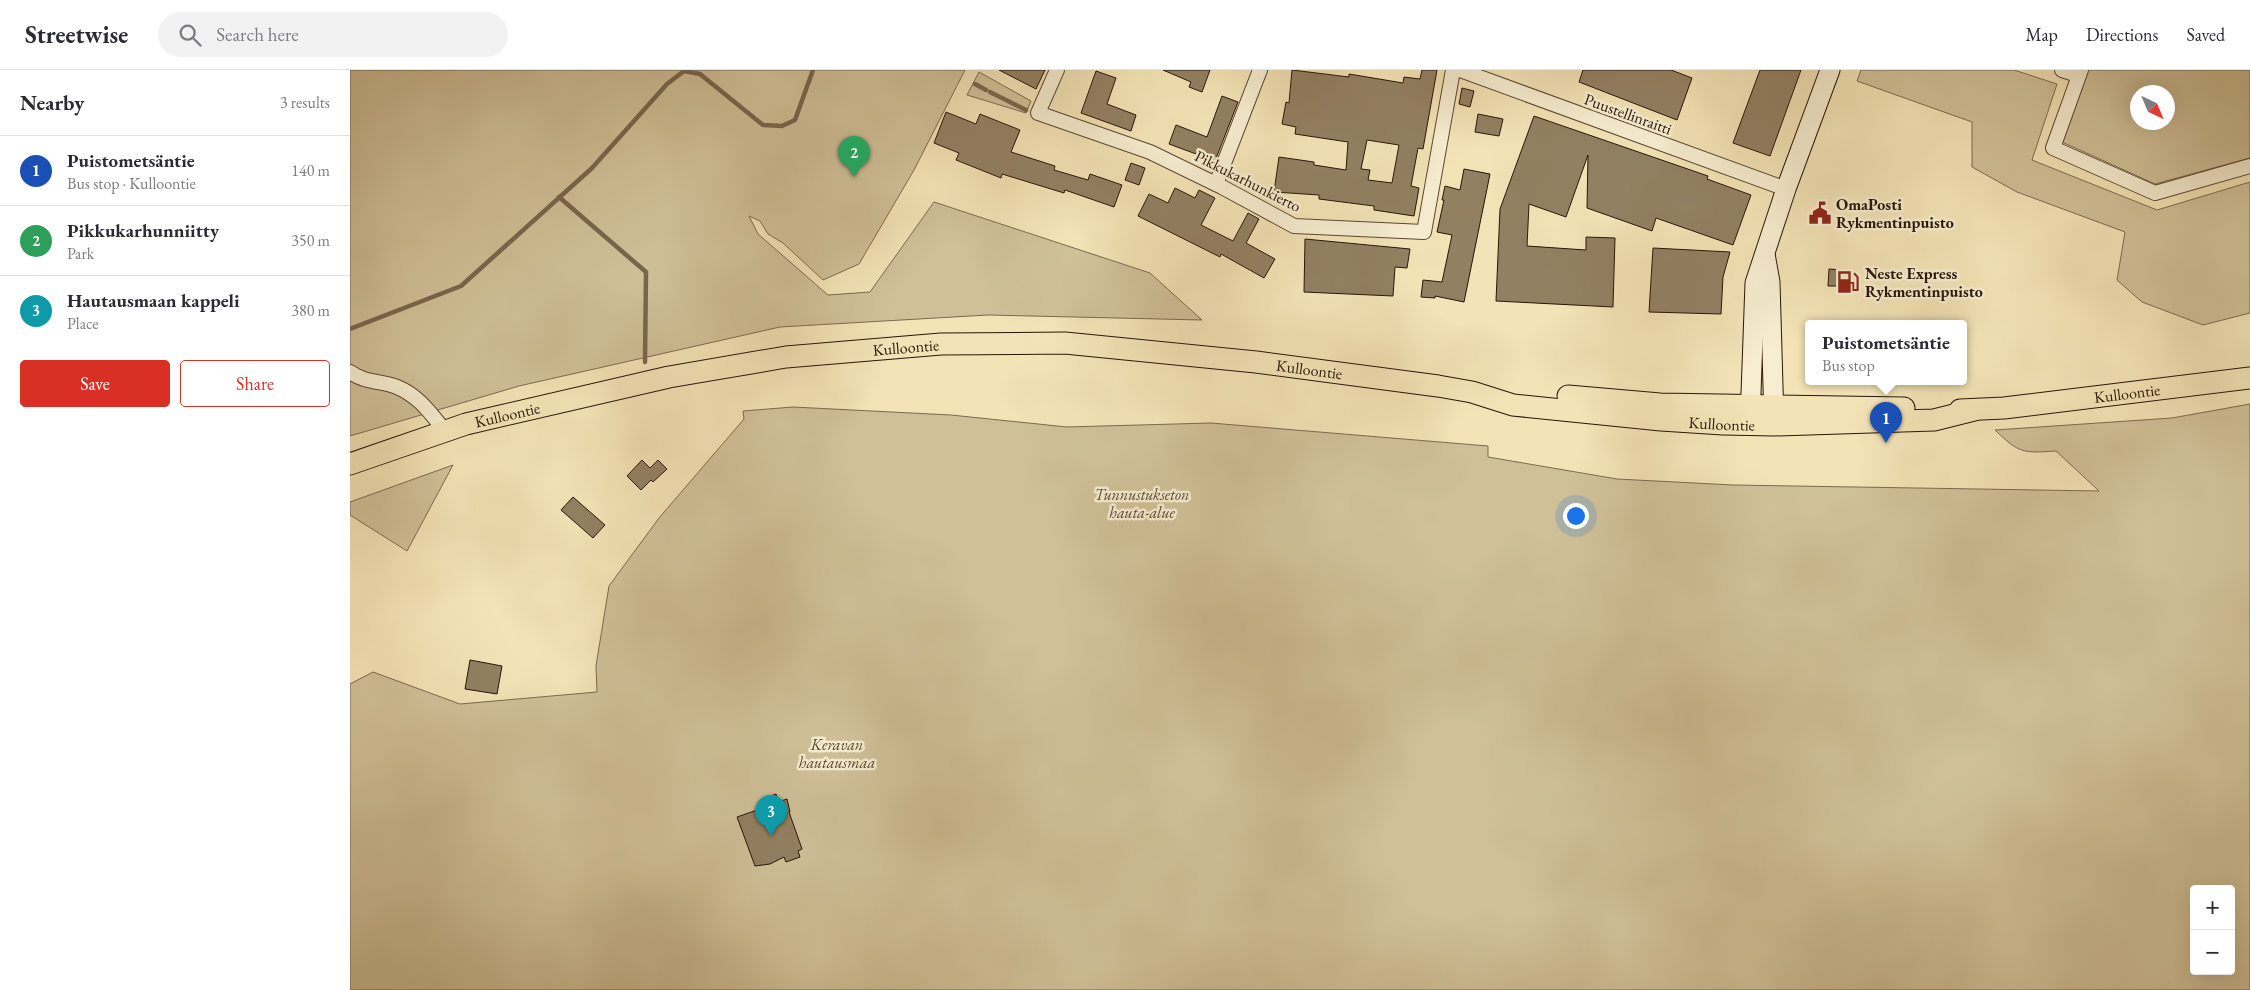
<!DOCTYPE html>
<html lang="en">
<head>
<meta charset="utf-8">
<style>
	body { margin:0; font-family:"EB Garamond",serif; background:#f2f2f3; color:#2b2b33 }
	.controls { position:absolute; right:15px; bottom:15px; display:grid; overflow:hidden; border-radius:5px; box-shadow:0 5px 20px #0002 }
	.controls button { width:45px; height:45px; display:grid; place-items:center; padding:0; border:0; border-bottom:1px solid #e1e1e2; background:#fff; color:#2b2b33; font:25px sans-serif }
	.compass { position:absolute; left:1780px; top:15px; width:45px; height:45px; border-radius:50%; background:#fff; box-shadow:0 5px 20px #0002; rotate:136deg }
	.you { position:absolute; left:1225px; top:445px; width:18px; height:18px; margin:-12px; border:4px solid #fff; border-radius:50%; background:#1a73e8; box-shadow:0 0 0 8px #1a73e833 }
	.badge { display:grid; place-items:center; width:32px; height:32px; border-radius:50%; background:#d93025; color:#fff; font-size:16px; font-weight:700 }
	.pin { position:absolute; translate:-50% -41px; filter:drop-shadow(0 1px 2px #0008) }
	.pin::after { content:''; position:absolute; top:26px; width:18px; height:15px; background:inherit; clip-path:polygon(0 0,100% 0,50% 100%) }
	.popup { position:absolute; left:1455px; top:250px; width:162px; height:65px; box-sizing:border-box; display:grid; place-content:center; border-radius:5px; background:#fff; filter:drop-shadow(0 1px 4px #0005); font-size:16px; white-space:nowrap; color:#7c7c81 }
	.popup b { font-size:19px; color:#2b2b33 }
	.popup::after { content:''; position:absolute; left:50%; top:100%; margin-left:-10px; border:10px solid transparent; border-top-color:#fff }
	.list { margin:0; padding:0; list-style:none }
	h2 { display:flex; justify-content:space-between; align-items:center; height:65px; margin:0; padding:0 20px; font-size:21px }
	h2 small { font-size:16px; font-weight:400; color:#7c7c81 }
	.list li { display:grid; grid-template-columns:32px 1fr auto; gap:15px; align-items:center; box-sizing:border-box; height:70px; padding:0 20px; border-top:1px solid #e1e1e2 }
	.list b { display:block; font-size:19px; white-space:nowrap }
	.list p { margin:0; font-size:16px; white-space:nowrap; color:#7c7c81 }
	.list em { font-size:16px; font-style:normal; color:#7c7c81 }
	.actions { display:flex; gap:10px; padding:15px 20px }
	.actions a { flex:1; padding:11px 0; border:1px solid #d93025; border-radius:5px; text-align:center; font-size:18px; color:#d93025 }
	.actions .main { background:#d93025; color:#fff }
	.icon { flex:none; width:28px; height:28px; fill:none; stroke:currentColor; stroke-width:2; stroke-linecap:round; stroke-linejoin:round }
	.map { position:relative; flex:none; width:1900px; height:920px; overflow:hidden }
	header { display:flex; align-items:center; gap:30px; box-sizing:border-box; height:70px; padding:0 25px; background:#fff; border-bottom:1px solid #e1e1e2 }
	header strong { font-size:24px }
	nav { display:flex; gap:28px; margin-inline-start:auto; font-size:18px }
	.search { width:350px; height:45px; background:#f2f2f3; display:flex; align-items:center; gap:12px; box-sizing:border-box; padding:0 18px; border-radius:28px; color:#7c7c81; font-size:19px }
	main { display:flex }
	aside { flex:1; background:#fff }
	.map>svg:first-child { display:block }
	.green { fill:#d0c098; stroke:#7c6a50; fill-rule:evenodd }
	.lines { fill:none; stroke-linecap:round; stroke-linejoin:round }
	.stream { stroke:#78674d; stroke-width:4.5 }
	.building { fill:#928062; stroke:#281508; fill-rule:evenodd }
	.street-casing { stroke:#5b4834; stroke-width:16 }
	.secondary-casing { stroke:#281508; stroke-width:21 }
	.primary-casing { stroke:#281508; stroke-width:23 }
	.street { stroke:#f7edd0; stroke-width:14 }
	.secondary { stroke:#f7edd0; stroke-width:19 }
	.primary { stroke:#f3e3b6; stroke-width:21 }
	.labels { text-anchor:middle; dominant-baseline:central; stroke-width:5; stroke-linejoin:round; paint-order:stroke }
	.street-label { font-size:16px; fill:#281508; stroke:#f7edd0 }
	.poi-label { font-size:16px; font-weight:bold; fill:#281508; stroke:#f7edd0; text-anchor:start }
	.park-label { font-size:16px; font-style:italic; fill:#5a4833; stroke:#f7edd0 }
</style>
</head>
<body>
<header>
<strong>Streetwise</strong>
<div class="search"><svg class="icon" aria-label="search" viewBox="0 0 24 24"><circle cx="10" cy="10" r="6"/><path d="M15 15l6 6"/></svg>Search here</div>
<nav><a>Map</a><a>Directions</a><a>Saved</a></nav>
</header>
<main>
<aside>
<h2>Nearby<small>3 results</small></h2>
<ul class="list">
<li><span class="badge" style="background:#1a4fb4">1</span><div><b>Puistometsäntie</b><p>Bus stop · Kulloontie</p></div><em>140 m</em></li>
<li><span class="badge" style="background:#2e9e5b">2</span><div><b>Pikkukarhunniitty</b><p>Park</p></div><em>350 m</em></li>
<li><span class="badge" style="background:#0f9aa8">3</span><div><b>Hautausmaan kappeli</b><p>Place</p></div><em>380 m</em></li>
</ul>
<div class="actions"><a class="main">Save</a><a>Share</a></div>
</aside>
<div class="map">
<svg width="1900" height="920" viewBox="0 0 1900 920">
	<rect width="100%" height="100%" fill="#f3e3b6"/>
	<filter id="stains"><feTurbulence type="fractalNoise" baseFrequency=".004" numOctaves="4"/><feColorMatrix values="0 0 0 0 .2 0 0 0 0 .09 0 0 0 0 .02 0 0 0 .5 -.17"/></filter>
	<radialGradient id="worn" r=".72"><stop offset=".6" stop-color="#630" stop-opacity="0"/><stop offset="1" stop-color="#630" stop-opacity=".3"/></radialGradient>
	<!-- green -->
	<g class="green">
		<path d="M 0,0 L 615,0 L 564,100 L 509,194 L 473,210 L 433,173 L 418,164 L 410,151 L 399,146 L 408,164 L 478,225 L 520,222 L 584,132 L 800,203 L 852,250 L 638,245 L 430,257 L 169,316 L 0,366 Z"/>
		<path d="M 1511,0 L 1664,0 L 1707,14 L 1682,90 L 1807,140 L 1900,112 L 1900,243 L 1853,255 L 1792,232 L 1767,210 L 1775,162 L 1667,122 L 1622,97 L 1622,52 L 1507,11 Z"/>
		<path d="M 1739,0 L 1900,0 L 1900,88 L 1805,114 L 1712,72 L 1734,7 ZM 1788,22 L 1818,22 L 1818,52 L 1788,52 Z"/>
		<path d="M 629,2 L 681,31 L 676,43 L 617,25 Z"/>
		<path d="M 1900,334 L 1900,920 L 0,920 L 0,614 L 23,602 L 110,634 L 247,622 L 246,596 L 259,516 L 309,448 L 394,349 L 393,341 L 443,337 L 601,345 L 717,357 L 861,353 L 1138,376 L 1138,387 L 1267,409 L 1383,415 L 1749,421 L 1706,381 C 1673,383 1670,384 1645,360 L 1822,348 ZM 1844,819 L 1881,819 L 1881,901 L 1844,901 Z"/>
		<path d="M 103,395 L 57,481 L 0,445 L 0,432 Z"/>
	</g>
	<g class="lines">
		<!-- stream -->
		<g class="stream">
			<path d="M 625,14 L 636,20"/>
			<path d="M 640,22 L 654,29"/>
			<path d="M 656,30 L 676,40"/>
			<path d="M 209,127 L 296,202 L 295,292"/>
			<path d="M 0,259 L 111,216 L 242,98 L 317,14 L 334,1 L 350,4 L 413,55 L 432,56 L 445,50 L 463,0"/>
		</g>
	</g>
	<!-- building -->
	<g class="building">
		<path d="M 649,0 L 695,0 L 686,19 Z"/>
		<path d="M 813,0 L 860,0 L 852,22 L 839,17 L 841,12 Z"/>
		<path d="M 942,0 L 999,7 L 999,4 L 1053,13 L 1054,7 L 1070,9 L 1072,0 L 1087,0 L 1073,79 L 1068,78 L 1061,116 L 1069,118 L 1064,146 L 1024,140 L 1024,136 L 969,129 L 969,125 L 924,122 L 929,87 L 964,92 L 964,95 L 996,100 L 998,72 L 945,64 L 946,57 L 932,54 L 936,32 L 939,33 ZM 1017,70 L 1049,75 L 1042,113 L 1018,110 L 1020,100 L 1011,99 Z"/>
		<path d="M 1233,0 L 1321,0 L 1342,8 L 1327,50 L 1229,12 Z"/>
		<path d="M 1410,0 L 1451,0 L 1420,86 L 1383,73 Z"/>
		<path d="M 746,1 L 766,8 L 757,34 L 786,45 L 781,61 L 731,43 Z"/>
		<path d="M 1112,18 L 1124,21 L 1120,37 L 1109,34 Z"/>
		<path d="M 872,26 L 888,32 L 865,91 L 819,74 L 826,55 L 857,67 Z"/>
		<path d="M 596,42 L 626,54 L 630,44 L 670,60 L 661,82 L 705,96 L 704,100 L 738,110 L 740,104 L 772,115 L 764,137 L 715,120 L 714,123 L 652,104 L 651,108 L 606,90 L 609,83 L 584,73 Z"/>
		<path d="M 1128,44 L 1153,49 L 1149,66 L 1125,62 Z"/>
		<path d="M 1184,46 L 1358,106 L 1357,109 L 1401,125 L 1383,175 L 1306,148 L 1302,161 L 1237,138 L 1238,85 L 1216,147 L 1179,134 L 1177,176 L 1236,180 L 1236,167 L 1265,168 L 1263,237 L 1146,231 L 1150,139 Z"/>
		<path d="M 781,93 L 795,98 L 789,115 L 775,110 Z"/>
		<path d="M 1114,99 L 1140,104 L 1114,232 L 1085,226 L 1085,228 L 1071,227 L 1073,210 L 1092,212 L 1102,165 L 1087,162 L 1094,130 L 1092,130 L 1095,116 L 1110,120 Z"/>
		<path d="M 825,118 L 845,128 L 849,120 L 865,128 L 851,155 L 883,171 L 898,143 L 909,149 L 896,173 L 925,189 L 914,208 L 871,184 L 870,187 L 788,146 L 799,124 L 818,133 Z"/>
		<path d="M 955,169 L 1060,179 L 1057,198 L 1045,197 L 1043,226 L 954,222 Z"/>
		<path d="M 1303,178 L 1380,182 L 1373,207 L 1371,244 L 1299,242 Z"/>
		<path d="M 1479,199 L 1492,200 L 1491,216 L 1478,216 Z"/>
		<path d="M 292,390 L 300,398 L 308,390 L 317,399 L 303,412 L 301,410 L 291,420 L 277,406 Z"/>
		<path d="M 223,427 L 255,455 L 243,468 L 211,440 Z"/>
		<path d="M 120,590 L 152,596 L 147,624 L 115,619 Z"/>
		<path d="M 426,724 L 428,732 L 437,729 L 440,742 L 439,742 L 452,779 L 448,781 L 450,787 L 436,792 L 434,787 L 420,794 L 405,796 L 387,747 L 413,738 L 411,730 Z"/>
	</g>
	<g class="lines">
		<defs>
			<g id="street">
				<path d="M 707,0 L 688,43 L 800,82 L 872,117 L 944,156 L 1074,162 L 1103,0"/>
				<path d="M 1110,0 L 1436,119"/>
				<path d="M 1712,0 L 1728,5"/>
				<path d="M 1731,0 L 1703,78 L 1805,123 L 1900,96"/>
				<path d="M 866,114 L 910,0"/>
				<path d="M 0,302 C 17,314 30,310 47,317 C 69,326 81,344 95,361"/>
			</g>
			<g id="secondary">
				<path d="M 1415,184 L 1420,212 L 1424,351"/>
				<path d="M 1400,351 L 1405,213 L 1436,119 L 1480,0"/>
			</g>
			<g id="primary">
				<path d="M 1218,326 L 1310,334 L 1554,338"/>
				<path id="s1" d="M 1610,340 L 1654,338 L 1900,308"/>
				<path id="s2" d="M 0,394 L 116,354 L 319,307 L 436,287 L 591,274 L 715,273 L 906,292 L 1088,316 L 1122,322 L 1163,335 L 1311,350 L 1373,354 L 1424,355 L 1584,350 L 1624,340"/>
			</g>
		</defs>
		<!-- street casing -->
		<use href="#street" class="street-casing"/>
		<!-- secondary casing -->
		<use href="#secondary" class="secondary-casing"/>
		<!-- primary casing -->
		<use href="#primary" class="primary-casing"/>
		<!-- street -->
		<use href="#street" class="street"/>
		<!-- secondary -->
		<use href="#secondary" class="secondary"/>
		<!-- primary -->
		<use href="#primary" class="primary"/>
	</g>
	<!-- icons -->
	<defs>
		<symbol id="civic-bare" viewBox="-9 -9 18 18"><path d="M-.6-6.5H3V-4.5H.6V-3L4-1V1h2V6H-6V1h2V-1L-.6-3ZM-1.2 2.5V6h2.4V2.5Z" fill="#8f2418" stroke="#f7edd0" stroke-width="2.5" paint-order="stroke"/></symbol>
		<symbol id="fuel-bare" viewBox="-9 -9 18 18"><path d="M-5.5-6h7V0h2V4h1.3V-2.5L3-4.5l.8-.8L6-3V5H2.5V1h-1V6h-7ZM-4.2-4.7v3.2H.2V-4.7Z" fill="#8f2418" stroke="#f7edd0" stroke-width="2.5" paint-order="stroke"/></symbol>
	</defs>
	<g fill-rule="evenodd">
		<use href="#civic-bare" x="1454" y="127" width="32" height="32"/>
		<use href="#fuel-bare" x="1482" y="196" width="32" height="32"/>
	</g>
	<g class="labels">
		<!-- street labels -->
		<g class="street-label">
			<text transform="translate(1278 44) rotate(20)">Puustellinraitti</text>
			<text transform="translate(898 111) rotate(27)">Pikkukarhunkierto</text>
			<text stroke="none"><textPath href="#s2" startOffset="570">Kulloontie</textPath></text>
			<text stroke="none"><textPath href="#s2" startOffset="975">Kulloontie</textPath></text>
			<text stroke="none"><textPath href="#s1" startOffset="168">Kulloontie</textPath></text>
			<text stroke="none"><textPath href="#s2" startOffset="165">Kulloontie</textPath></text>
			<text stroke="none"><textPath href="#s2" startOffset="1392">Kulloontie</textPath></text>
		</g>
		<!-- poi labels -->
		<g class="poi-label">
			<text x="1486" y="134">OmaPosti<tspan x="1486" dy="18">Rykmentinpuisto</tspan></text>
			<text x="1515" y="203">Neste Express<tspan x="1515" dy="18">Rykmentinpuisto</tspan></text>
		</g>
		<!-- park labels -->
		<g class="park-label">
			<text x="792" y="424">Tunnustukseton<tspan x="792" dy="18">hauta-alue</tspan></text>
			<text x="487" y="674">Keravan<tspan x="487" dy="18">hautausmaa</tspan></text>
		</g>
	</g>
	<rect width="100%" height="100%" filter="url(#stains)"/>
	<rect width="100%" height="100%" fill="url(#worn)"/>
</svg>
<div class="controls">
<button>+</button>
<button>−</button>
</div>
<svg class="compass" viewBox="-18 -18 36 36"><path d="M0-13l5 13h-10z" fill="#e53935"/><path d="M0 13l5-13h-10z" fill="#7c7c81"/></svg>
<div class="you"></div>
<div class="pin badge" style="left:1536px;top:373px;background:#1a4fb4">1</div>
<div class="popup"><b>Puistometsäntie</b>Bus stop</div>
<div class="pin badge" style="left:504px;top:107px;background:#2e9e5b">2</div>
<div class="pin badge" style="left:421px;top:766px;background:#0f9aa8">3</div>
</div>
</main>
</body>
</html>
